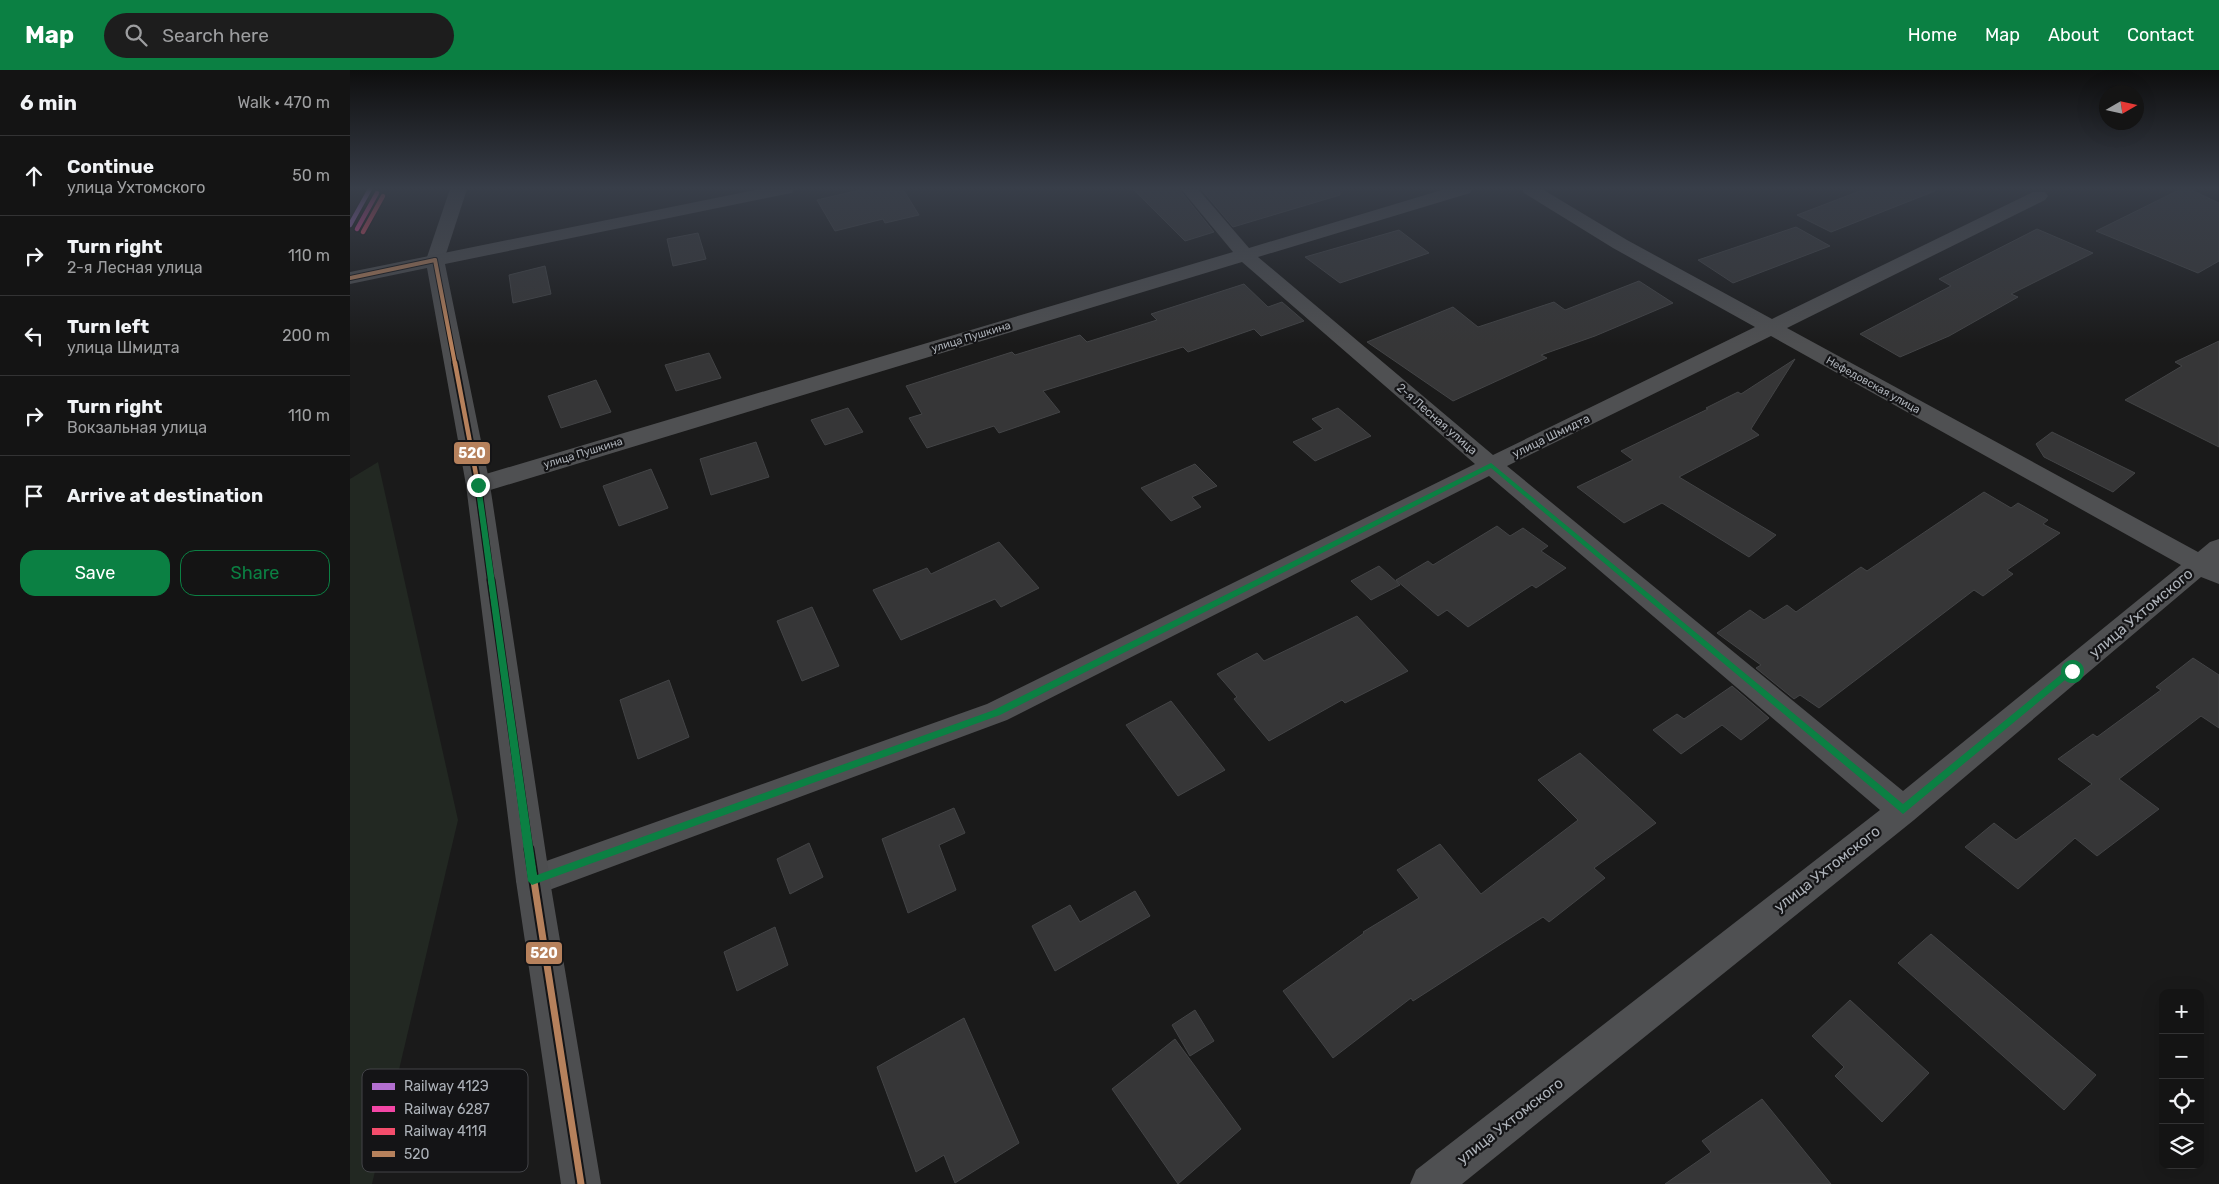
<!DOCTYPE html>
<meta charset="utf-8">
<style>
:root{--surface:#141414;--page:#1d1d1d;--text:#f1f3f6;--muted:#9d9ea0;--line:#333334;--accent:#0b8043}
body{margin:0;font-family:Rubik,sans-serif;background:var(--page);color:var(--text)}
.controls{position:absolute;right:15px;bottom:15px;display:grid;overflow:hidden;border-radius:10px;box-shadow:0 5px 20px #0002}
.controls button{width:45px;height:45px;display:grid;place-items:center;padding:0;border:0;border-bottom:1px solid var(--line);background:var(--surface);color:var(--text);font:25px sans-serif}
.compass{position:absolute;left:1749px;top:15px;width:45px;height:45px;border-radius:50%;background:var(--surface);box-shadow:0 5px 20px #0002;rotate:81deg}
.stop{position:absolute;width:15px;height:15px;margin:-11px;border:4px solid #0b8043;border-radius:50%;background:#fff}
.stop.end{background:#0b8043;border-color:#fff;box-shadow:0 1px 5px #0008}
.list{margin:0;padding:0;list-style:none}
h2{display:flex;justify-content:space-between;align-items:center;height:65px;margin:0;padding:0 20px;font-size:21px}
h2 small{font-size:16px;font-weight:400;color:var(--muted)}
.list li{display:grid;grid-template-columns:32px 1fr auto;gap:15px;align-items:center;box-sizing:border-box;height:80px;padding:0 20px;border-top:1px solid var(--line)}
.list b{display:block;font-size:19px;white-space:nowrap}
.list p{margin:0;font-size:16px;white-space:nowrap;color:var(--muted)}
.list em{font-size:16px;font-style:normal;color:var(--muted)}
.actions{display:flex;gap:10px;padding:15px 20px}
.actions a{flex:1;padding:11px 0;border:1px solid var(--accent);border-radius:15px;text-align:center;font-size:18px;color:var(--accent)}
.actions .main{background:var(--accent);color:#fff}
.icon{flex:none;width:28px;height:28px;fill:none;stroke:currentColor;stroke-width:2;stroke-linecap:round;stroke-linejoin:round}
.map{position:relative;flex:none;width:1869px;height:1114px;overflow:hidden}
header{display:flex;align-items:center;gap:30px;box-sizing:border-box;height:70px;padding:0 25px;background:var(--accent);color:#fff}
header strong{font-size:24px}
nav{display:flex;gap:28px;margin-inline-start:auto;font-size:18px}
.search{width:350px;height:45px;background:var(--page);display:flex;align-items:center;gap:12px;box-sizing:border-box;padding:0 18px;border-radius:28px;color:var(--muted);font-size:19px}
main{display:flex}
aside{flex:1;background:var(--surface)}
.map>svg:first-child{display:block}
.green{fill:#222822}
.building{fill:#363637;stroke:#434446}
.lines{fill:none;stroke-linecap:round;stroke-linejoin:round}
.street{fill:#4f5052;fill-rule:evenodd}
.secondary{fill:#4d4e50;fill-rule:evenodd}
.bus-1-far3-casing{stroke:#141416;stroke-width:6}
.bus-1-far2-casing{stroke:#141416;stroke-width:8}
.bus-1-far1-casing{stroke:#141416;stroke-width:9}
.bus-1-casing{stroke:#141416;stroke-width:11}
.bus-1-far3{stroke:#b6815c;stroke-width:4}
.bus-1-far2{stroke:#b6815c;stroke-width:4.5}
.bus-1-far1{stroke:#b6815c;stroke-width:5.5}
.bus-1{stroke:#b6815c;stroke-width:7}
.rail-1-casing{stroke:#141416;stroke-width:7}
.rail-2-casing{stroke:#141416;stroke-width:7}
.rail-3-casing{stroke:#141416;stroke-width:7}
.rail-1{stroke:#b36fd0;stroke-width:4.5}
.rail-2{stroke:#f346a5;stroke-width:4.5}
.rail-3{stroke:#f44d6c;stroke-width:4.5}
.route{fill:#0b8043}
.labels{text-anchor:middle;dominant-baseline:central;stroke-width:4.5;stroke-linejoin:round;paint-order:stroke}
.far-street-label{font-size:11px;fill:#adb2b9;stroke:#141416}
.street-label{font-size:12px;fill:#adb2b9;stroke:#141416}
.near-street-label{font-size:15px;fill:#adb2b9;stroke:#141416}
.key{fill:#141416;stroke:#424347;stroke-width:1}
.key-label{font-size:14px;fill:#adb2b9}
.line-badge{stroke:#141416;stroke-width:2}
.badge-label{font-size:14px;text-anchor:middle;font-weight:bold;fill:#fff}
</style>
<header>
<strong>Map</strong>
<div class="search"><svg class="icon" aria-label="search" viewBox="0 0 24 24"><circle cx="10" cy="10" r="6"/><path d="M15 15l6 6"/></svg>Search here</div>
<nav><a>Home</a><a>Map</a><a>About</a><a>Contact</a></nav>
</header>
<main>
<aside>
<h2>6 min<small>Walk · 470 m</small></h2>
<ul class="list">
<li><svg class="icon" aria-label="ahead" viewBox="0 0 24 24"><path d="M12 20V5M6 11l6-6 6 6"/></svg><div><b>Continue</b><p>улица Ухтомского</p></div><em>50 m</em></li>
<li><svg class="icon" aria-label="right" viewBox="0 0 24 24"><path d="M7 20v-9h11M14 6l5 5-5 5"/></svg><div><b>Turn right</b><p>2-я Лесная улица</p></div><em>110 m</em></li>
<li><svg class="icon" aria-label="left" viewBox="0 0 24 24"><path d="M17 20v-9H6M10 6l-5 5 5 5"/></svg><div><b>Turn left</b><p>улица Шмидта</p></div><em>200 m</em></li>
<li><svg class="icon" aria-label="right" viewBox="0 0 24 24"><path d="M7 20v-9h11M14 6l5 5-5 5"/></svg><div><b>Turn right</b><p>Вокзальная улица</p></div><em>110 m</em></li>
<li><svg class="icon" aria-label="arrive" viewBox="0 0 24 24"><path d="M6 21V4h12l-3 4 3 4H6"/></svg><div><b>Arrive at destination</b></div></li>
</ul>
<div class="actions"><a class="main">Save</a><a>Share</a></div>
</aside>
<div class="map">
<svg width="1869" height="1114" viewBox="0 0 1869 1114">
<rect width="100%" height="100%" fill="#1a1a1a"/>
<!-- green -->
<path class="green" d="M28 392 108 750 22 1114H0V409Z"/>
<!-- building -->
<g class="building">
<path d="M514 119H553L569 145 535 153 533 149 485 161 467 130Z"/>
<path d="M783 119H829L864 162 835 171Z"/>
<path d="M851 119H989L990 125 883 157Z"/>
<path d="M1515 119H1585V121L1481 162 1447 145Z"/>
<path d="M1831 119H1839L1869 133V191L1848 203 1746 161Z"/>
<path d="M1446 157 1480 176 1383 213 1348 190Z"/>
<path d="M1687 159 1743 183 1661 224 1668 227 1599 266 1550 287 1510 264 1601 216 1589 209Z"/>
<path d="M1049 160 1079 183 990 213 955 187Z"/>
<path d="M348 163 356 189 323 196 317 169Z"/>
<path d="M195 196 201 224 163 233 159 205Z"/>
<path d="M1289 211 1323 233 1245 266 1191 285 1197 288 1103 331 1017 272 1103 237 1128 257 1204 232 1215 240Z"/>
<path d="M894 214 918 237 932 232 954 251 911 266 904 259 838 282 833 277 693 321 710 342 649 363 644 356 577 378 559 348 572 344 556 316 662 282 665 285 730 265 737 272 807 250 801 244Z"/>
<path d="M1869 271V377L1775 330 1832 296 1825 292Z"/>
<path d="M359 283 371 308 326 321 315 295Z"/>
<path d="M1445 289 1401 359 1409 365 1329 407 1426 465 1399 487 1312 433 1274 453 1227 417 1283 390 1271 381 1358 339 1356 338 1388 322 1391 324Z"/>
<path d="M246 310 261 342 211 358 198 326Z"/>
<path d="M498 338 513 362 475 375 461 350Z"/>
<path d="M988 338 1021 366 965 391 943 372 973 359 962 349Z"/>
<path d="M1702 362 1785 403 1763 422 1694 387 1686 374Z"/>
<path d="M406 372 419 407 361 425 350 389Z"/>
<path d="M845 394 867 416 842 427 851 437 821 451 791 418Z"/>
<path d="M301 399 318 438 269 456 253 416Z"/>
<path d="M1634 422 1661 438 1668 433 1698 450 1693 454 1710 463 1657 500 1663 504 1633 526 1624 520 1469 638 1450 625 1444 629 1406 598 1411 595 1367 563 1400 540 1414 550 1437 535 1446 542 1511 497 1517 501Z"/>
<path d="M1147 456 1160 466 1173 458 1198 476 1191 481 1216 498 1186 518 1182 515 1118 557 1097 540 1088 546 1046 510 1078 491 1083 495Z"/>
<path d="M649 472 689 518 651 537 645 529 551 570 523 520 577 498 581 504Z"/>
<path d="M1029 496 1050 515 1021 530 1001 511Z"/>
<path d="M462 537 489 596 452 611 427 551Z"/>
<path d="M1007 546 1058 601 995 633 992 630 919 671 884 629 887 627 867 604 907 583 914 591Z"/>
<path d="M1843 588 1869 605V658L1851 646 1769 709 1809 739 1747 786 1725 768 1668 819 1615 777 1644 753 1666 770 1742 714 1708 689 1743 664 1747 667 1811 620 1806 617Z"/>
<path d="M319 610 339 667 288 689 270 630Z"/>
<path d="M1382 616 1419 648 1391 670 1372 655 1331 684 1303 660 1327 644 1334 649Z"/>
<path d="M821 631 875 700 828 726 776 655Z"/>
<path d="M1230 683 1306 753 1244 798 1255 808 1199 852 1193 847 1063 931 1061 928 983 988 933 921 1014 863 1013 862 1069 828 1047 800 1090 774 1131 824 1228 750 1188 710Z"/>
<path d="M604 738 615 763 589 775 606 820 558 843 532 769Z"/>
<path d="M459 773 473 807 440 824 427 789Z"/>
<path d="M785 821 800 846 705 901 682 856 720 835 730 852Z"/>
<path d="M425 857 438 895 387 921 374 882Z"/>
<path d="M1581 864 1746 1005 1714 1040 1548 893Z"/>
<path d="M1500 930 1579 1003 1532 1052 1485 1006 1494 997 1462 966Z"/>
<path d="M845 940 864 971 840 986 822 955Z"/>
<path d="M614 948 669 1073 605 1113 594 1085 566 1102 527 997Z"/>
<path d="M825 969 891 1059 828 1114 762 1019Z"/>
<path d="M1412 1029 1481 1114H1315L1361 1082 1352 1071Z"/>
</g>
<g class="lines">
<!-- street -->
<g class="street">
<path d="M100 119H117L94 190 92 194 85 196 78 194 76 190Z"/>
<path d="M831 119H848L899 178 1095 119H1122L1120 123 908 187 1143 385 1405 257 1263 178 1174 123 1172 119H1192L1277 170 1422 249 1683 122H1695L1698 126 1695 130 1437 258 1848 482 1860 472 1869 469V514L1851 507 1564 750 1112 1114H1060L1066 1100 1530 740 1139 406 657 650 183 826 171 822 166 811 171 800 637 634 1125 394 892 192 137 421 128 423 119 421 116 415 119 409 883 182ZM1421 266 1831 495 1553 721 1157 396Z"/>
</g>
<!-- secondary -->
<path class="secondary" d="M410 119H444L442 123 436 124 95 194 140 415 200 811 251 1114H211L166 811 116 415 77 198 0 214V202Z"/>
<defs>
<g id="bus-1-far3">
<path d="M85 190 105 294"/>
<path d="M0 208 85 190"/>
</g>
<path id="bus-1-far2" d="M105 293 128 415 141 511"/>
<path id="bus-1-far1" d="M141 510 179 780"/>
<path id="bus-1" d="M179 779 231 1114"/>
</defs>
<!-- bus-1-far3 casing -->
<use href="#bus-1-far3" class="bus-1-far3-casing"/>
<!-- bus-1-far2 casing -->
<use href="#bus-1-far2" class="bus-1-far2-casing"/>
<!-- bus-1-far1 casing -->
<use href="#bus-1-far1" class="bus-1-far1-casing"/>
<!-- bus-1 casing -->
<use href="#bus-1" class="bus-1-casing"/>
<!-- bus-1-far3 -->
<use href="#bus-1-far3" class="bus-1-far3"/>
<!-- bus-1-far2 -->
<use href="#bus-1-far2" class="bus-1-far2"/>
<!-- bus-1-far1 -->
<use href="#bus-1-far1" class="bus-1-far1"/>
<!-- bus-1 -->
<use href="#bus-1" class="bus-1"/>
<defs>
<path id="rail-1" d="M0 155 20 119"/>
<path id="rail-2" d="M7 159 27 123"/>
<path id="rail-3" d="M13 162 33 126"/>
</defs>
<!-- rail-1 casing -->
<use href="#rail-1" class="rail-1-casing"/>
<!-- rail-2 casing -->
<use href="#rail-2" class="rail-2-casing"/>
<!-- rail-3 casing -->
<use href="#rail-3" class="rail-3-casing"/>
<!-- rail-1 -->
<use href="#rail-1" class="rail-1"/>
<!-- rail-2 -->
<use href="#rail-2" class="rail-2"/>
<!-- rail-3 -->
<use href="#rail-3" class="rail-3"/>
</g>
<!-- sky -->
<linearGradient id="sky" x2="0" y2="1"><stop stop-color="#0e0e0e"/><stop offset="0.43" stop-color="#383e49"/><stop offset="1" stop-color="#383e49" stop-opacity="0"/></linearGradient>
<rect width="1869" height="275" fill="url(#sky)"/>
<!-- route -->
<path class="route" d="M1141 393 1553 734 1719 598H1725L1726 601 1553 744 1141 398 650 645 182 815 178 811 125 413 131 415 187 805 644 640Z"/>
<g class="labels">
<!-- far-street labels -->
<g class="far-street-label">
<text transform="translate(621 267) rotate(-17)">улица Пушкина</text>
<text transform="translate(1523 315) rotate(29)">Нефедовская улица</text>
<text transform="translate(233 383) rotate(-17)">улица Пушкина</text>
</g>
<!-- street labels -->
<g class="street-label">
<text transform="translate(1087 349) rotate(41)">2-я Лесная улица</text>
<text transform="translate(1201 366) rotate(-26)">улица Шмидта</text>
</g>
<!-- near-street labels -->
<g class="near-street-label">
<text transform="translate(1791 543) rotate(-40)">улица Ухтомского</text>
<text transform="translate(1477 799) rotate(-38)">улица Ухтомского</text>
<text transform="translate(1160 1051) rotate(-38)">улица Ухтомского</text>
</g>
</g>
<!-- legend -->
<rect x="12" y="999" width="166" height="103" rx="8" class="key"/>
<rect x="22" y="1013" width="23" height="7" fill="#b36fd0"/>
<rect x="22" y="1036" width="23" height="6" fill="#f346a5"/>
<rect x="22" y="1058" width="23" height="7" fill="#f44d6c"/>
<rect x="22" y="1081" width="23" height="6" fill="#b6815c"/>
<g class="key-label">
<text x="54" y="1021">Railway 412Э</text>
<text x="54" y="1044">Railway 6287</text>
<text x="54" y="1066">Railway 411Я</text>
<text x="54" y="1089">520</text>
</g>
<g class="line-badge">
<rect x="103" y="371" width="38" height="24" rx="5" fill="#b6815c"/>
<rect x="175" y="871" width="38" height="24" rx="5" fill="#b6815c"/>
</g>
<g class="badge-label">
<text x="122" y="388">520</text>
<text x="194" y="888">520</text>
</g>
</svg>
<div class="controls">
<button>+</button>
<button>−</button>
<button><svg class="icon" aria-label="locate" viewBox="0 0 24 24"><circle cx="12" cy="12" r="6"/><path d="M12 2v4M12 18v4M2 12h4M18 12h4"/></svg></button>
<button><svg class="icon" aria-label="layers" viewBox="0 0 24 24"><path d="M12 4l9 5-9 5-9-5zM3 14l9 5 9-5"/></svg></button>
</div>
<svg class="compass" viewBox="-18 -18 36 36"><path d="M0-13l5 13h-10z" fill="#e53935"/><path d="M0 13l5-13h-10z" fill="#9d9ea0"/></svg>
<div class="stop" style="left:1722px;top:601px"></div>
<div class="stop end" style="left:128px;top:415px"></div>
</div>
</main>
